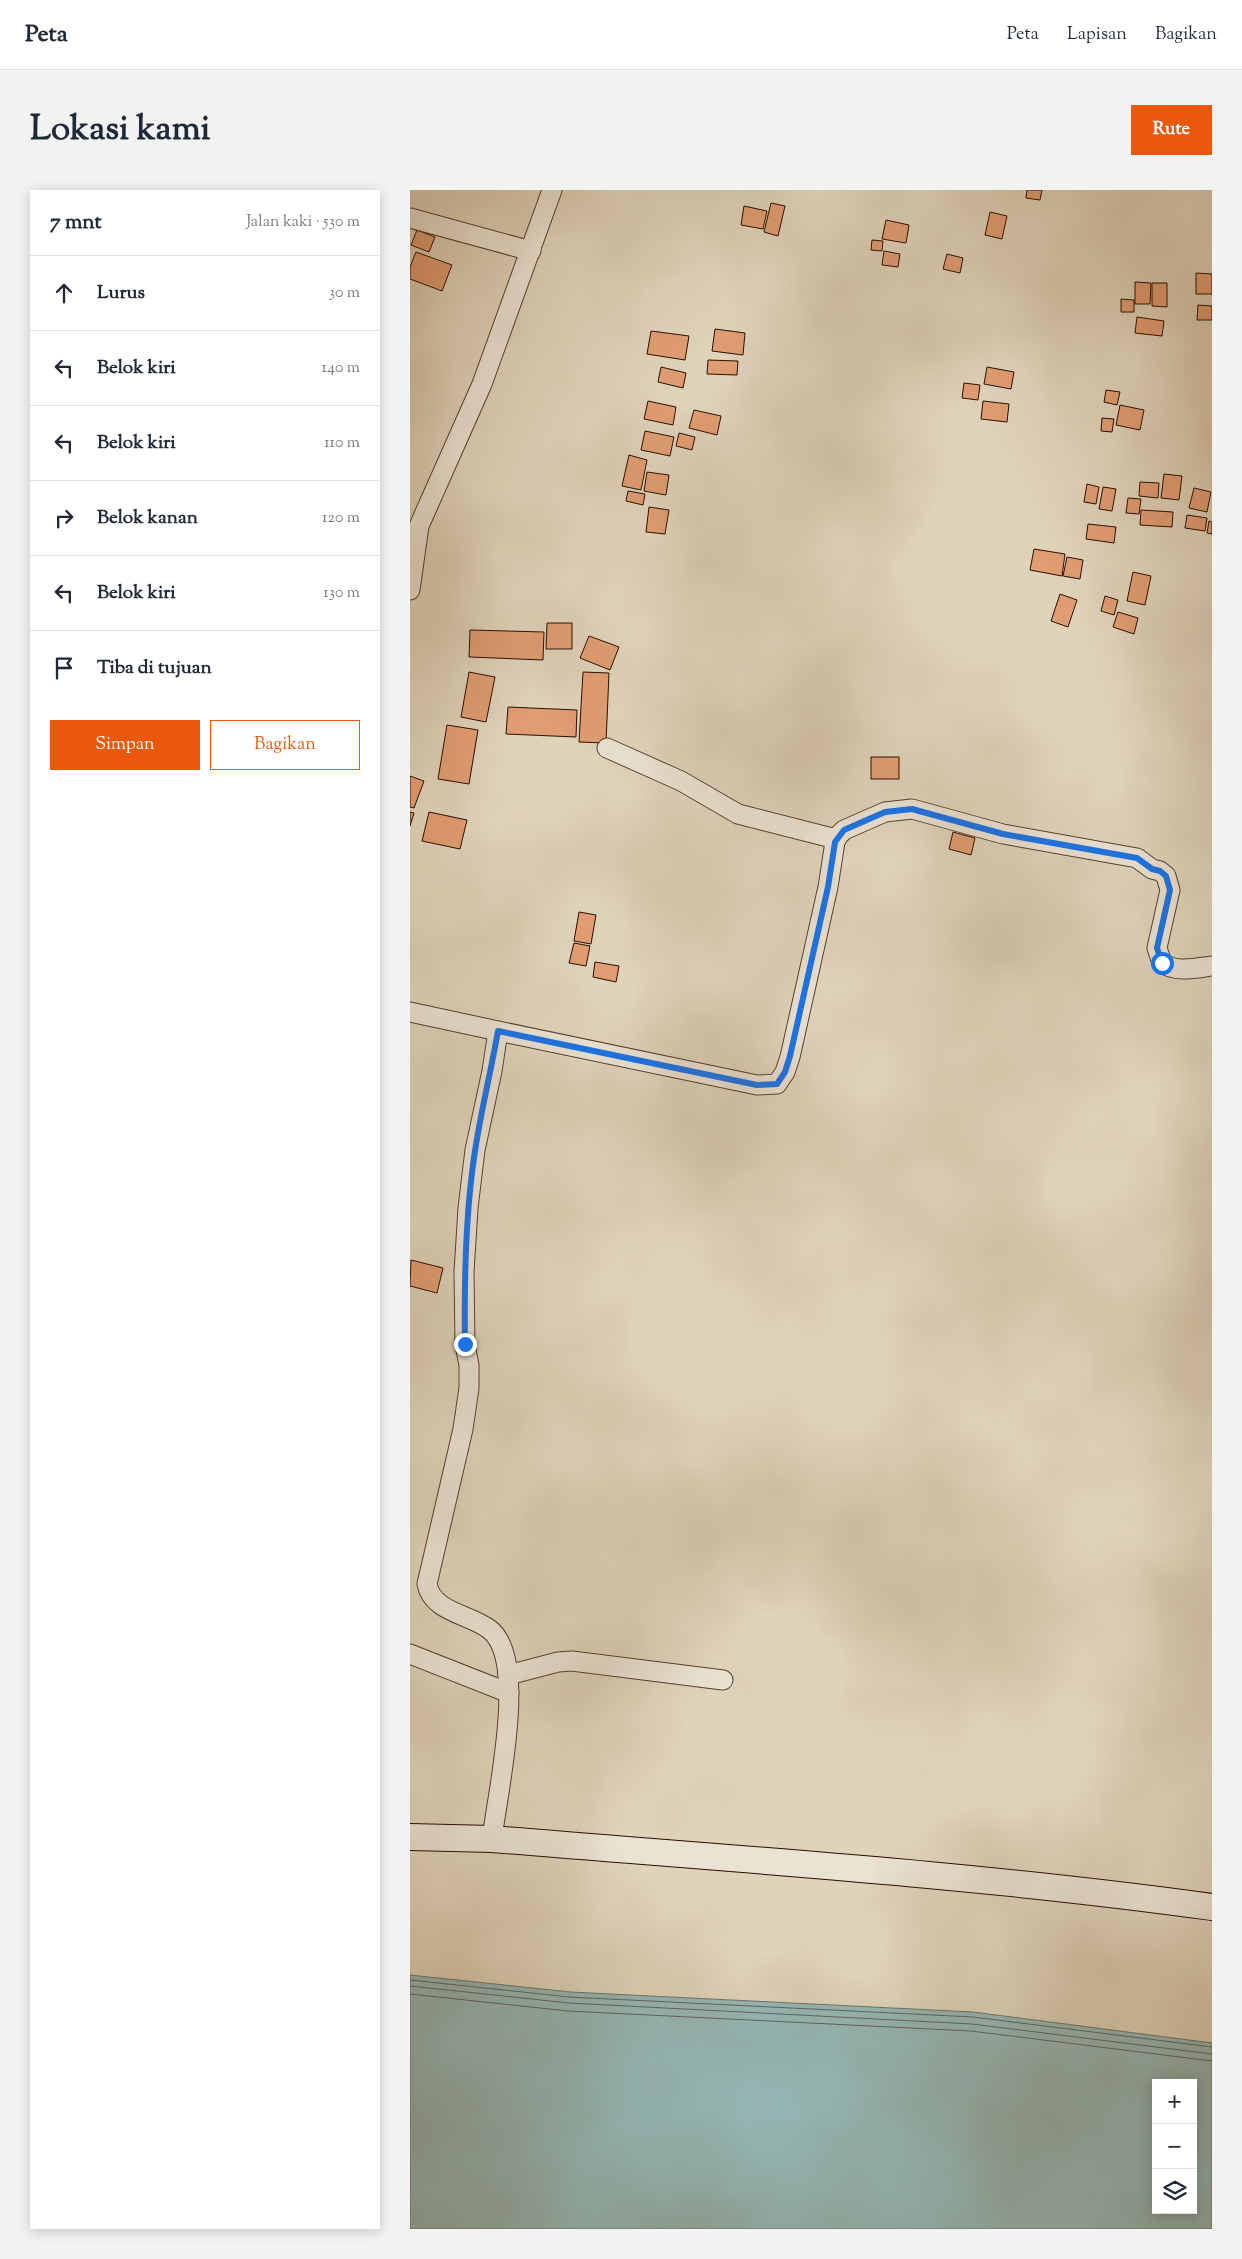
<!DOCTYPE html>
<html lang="id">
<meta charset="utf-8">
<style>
:root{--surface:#fff;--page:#f2f2f3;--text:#1f2937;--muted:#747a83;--line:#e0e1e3;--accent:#ea580c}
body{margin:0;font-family:"Sorts Mill Goudy",serif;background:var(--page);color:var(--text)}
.controls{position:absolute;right:15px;bottom:15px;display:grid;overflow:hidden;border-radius:0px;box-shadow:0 2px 12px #0003}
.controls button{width:45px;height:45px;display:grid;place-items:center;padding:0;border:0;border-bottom:1px solid var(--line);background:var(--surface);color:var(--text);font:25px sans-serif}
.stop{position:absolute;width:15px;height:15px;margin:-11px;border:4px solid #1a73e8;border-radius:50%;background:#fff}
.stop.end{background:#1a73e8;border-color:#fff;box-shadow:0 1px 5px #0008}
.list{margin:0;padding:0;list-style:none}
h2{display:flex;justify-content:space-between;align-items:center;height:65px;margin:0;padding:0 20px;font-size:21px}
h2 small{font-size:16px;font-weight:400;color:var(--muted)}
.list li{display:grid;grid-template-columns:32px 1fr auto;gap:15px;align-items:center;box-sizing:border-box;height:75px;padding:0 20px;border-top:1px solid var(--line)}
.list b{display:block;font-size:19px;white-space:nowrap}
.list em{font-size:16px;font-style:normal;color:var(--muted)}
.actions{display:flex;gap:10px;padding:15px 20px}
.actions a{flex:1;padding:11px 0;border:1px solid var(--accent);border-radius:0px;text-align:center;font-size:18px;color:var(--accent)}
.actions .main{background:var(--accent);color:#fff}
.icon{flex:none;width:28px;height:28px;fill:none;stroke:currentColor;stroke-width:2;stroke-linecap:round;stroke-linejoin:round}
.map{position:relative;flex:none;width:802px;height:2039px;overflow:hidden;border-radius:0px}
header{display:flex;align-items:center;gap:30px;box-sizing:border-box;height:70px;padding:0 25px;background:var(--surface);border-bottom:1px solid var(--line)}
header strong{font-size:24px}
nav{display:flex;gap:28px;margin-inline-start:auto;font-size:18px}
.intro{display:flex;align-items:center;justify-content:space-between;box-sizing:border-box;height:120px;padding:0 30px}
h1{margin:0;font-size:35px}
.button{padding:12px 22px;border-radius:0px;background:var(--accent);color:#fff;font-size:18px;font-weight:700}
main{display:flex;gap:30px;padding:0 30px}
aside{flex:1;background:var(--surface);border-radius:0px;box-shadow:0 2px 12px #0003}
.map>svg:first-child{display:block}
.water{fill:#94b7b5;stroke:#6a736d;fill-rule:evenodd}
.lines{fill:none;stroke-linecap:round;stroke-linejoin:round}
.shore{stroke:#5f625a;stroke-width:1}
.building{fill:#e19d72;stroke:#2a0e00}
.minor-casing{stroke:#573f2e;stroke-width:21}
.secondary-casing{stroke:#2a0e00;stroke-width:28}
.minor{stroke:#eae2d2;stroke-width:19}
.secondary{stroke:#eae2d2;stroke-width:26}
.route{stroke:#1a73e8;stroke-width:6}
</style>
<header>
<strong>Peta</strong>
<nav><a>Peta</a><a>Lapisan</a><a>Bagikan</a></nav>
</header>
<div class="intro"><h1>Lokasi kami</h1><a class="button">Rute</a></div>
<main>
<aside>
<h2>7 mnt<small>Jalan kaki · 530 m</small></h2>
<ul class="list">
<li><svg class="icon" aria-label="ahead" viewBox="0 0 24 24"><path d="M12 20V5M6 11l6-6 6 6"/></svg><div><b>Lurus</b></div><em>30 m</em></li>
<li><svg class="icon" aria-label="left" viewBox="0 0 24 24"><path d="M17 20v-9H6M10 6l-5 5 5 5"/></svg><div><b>Belok kiri</b></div><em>140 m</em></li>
<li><svg class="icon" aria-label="left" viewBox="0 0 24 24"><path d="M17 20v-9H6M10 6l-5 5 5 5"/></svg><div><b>Belok kiri</b></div><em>110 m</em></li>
<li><svg class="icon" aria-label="right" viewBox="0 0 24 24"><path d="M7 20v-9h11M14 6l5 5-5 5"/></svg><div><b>Belok kanan</b></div><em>120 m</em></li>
<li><svg class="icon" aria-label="left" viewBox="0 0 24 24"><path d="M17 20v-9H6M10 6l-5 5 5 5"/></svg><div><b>Belok kiri</b></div><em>130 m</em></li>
<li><svg class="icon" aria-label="arrive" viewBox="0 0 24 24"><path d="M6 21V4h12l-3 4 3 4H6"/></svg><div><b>Tiba di tujuan</b></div></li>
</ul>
<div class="actions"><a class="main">Simpan</a><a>Bagikan</a></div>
</aside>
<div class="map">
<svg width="802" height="2039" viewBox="0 0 802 2039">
<rect width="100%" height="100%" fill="#dfd3ba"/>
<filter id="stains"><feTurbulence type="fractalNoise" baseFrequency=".004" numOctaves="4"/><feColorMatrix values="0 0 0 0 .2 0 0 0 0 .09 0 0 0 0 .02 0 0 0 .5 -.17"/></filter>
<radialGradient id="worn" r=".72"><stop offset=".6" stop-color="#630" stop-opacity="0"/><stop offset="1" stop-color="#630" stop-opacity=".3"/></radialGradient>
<!-- water -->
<path class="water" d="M0 1785 160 1802 563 1822 802 1853V2039H0ZM746 1893H783V2020H746Z"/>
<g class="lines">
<!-- shore -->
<g class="shore">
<path d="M0 1790 159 1807 563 1827 802 1857"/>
<path d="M0 1796 159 1813 562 1834 802 1864"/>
<path d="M0 1804 158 1821 561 1841 802 1871"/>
</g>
</g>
<!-- building -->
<g class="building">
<path d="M617 0H632L630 10 616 8Z"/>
<path d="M361 13 375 16 368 46 354 42Z"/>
<path d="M334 16 357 21 353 39 331 35Z"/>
<path d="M580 22 597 26 592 49 575 45Z"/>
<path d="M476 30 499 35 496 53 472 49Z"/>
<path d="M7 40 25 47 19 62 1 55Z"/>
<path d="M462 50 473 51 472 61 461 60Z"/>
<path d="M474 61 490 64 488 77 472 75Z"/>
<path d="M6 62 42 75 32 101 0 89V77Z"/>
<path d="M537 64 553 68 550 83 533 79Z"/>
<path d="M786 83 802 84V104H786Z"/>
<path d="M725 92 741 93 740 114H725Z"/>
<path d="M742 93H757V117L742 116Z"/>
<path d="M711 109 724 110V122H711Z"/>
<path d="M788 115 802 116V130H787Z"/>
<path d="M727 127 754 131 752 146 725 143Z"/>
<path d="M305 139 335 143 333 165 302 161Z"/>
<path d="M241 141 279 146 275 170 237 164Z"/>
<path d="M298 170 328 171 327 185 297 184Z"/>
<path d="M251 177 276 183 273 198 248 192Z"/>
<path d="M577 177 604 182 601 199 574 194Z"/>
<path d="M554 193 570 195 568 210 552 208Z"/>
<path d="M696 200 710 202 707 215 694 212Z"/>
<path d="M238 211 266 217 263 235 234 229Z"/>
<path d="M573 211 599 214 597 232 571 229Z"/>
<path d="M710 215 734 220 730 240 706 235Z"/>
<path d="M284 220 311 226 307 245 279 238Z"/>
<path d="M692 228 704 229 702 242 691 241Z"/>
<path d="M235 241 264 247 260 266 231 260Z"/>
<path d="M269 243 285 247 282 260 266 256Z"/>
<path d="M219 265 237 270 231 300 212 296Z"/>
<path d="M237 282 259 285 256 305 234 301Z"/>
<path d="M754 284 772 286 769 310 751 308Z"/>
<path d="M730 292 749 293 748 308 729 306Z"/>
<path d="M677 294 689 297 686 314 674 312Z"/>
<path d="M693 297 706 299 702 321 689 319Z"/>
<path d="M784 298 801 302 797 322 779 318Z"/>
<path d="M218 301 235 304 233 315 216 311Z"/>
<path d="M718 308 731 309 729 324 716 323Z"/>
<path d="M239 317 259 320 255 344 236 342Z"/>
<path d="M731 320 763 322 762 337 730 335Z"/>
<path d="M777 325 797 328 795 341 775 338Z"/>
<path d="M799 331 802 332V344L797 343Z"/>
<path d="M678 334 706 337 704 353 676 349Z"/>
<path d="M624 359 655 364 652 386 620 380Z"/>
<path d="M657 367 673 370 670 389 653 386Z"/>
<path d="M723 382 741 386 735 415 717 411Z"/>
<path d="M650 404 667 410 658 437 641 431Z"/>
<path d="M695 406 708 410 704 425 691 421Z"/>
<path d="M708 422 728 428 724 444 703 437Z"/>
<path d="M137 433H162V459H136Z"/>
<path d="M60 440 134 442 133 470 59 467Z"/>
<path d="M179 446 209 457 200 480 170 468Z"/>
<path d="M59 482 85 487 76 532 51 527Z"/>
<path d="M173 482 199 483 196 553 169 552Z"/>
<path d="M98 517 167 520 166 547 96 544Z"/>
<path d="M37 535 68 540 59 594 28 589Z"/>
<rect x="461" y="567" width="28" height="22"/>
<path d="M0 586 14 591 4 618 0 617Z"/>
<path d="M0 622 4 623 0 636Z"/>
<path d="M19 622 57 630 50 659 12 651Z"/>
<path d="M543 642 565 648 561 665 539 659Z"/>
<path d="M169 722 186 725 181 754 164 751Z"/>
<path d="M164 753 180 756 176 776 159 773Z"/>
<path d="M185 772 209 776 206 792 183 787Z"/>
<path d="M1 1070 33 1078 27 1103 0 1096Z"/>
</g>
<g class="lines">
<defs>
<g id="minor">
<path d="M0 28 121 61"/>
<path d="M0 400 9 336 72 194 142 0"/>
<path d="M197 558 271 591 328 624 426 649"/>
<path d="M0 822 88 841 82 881 65 960 58 1018 54 1082 55 1155 59 1175V1198L53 1239 17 1394C22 1422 59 1424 79 1439 119 1468 87 1604 82 1649"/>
<path d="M88 841 347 895 367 894 375 882 380 867 418 697 425 652 428 646 434 640 475 622 502 619 593 644 727 668 742 679 750 681 756 686 760 700 747 758 752 773C766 783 786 778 802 776"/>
<path d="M0 1464 99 1503"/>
<path d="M98 1485 148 1472 162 1471 313 1490"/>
</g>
<path id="secondary" d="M0 1647 82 1649C322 1669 563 1684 802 1717"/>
</defs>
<!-- minor casing -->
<use href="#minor" class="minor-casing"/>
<!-- secondary casing -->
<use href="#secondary" class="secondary-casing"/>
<!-- minor -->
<use href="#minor" class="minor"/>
<!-- secondary -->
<use href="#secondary" class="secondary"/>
</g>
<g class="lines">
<!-- route -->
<path class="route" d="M55 1154C54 1090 55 1025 65 961 71 921 81 881 88 841L347 895 367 894 375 882 380 866 418 697 425 652 434 640 475 622 502 619 593 644 727 668 742 679 750 681 756 686 760 700 747 758 752 773"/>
</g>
<rect width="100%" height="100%" filter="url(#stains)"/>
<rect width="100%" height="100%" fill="url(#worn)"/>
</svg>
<div class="controls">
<button>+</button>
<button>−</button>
<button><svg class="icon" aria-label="layers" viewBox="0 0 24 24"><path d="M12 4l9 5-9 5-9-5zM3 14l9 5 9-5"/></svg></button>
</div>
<div class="stop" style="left:752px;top:773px"></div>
<div class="stop end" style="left:55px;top:1154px"></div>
</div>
</main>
